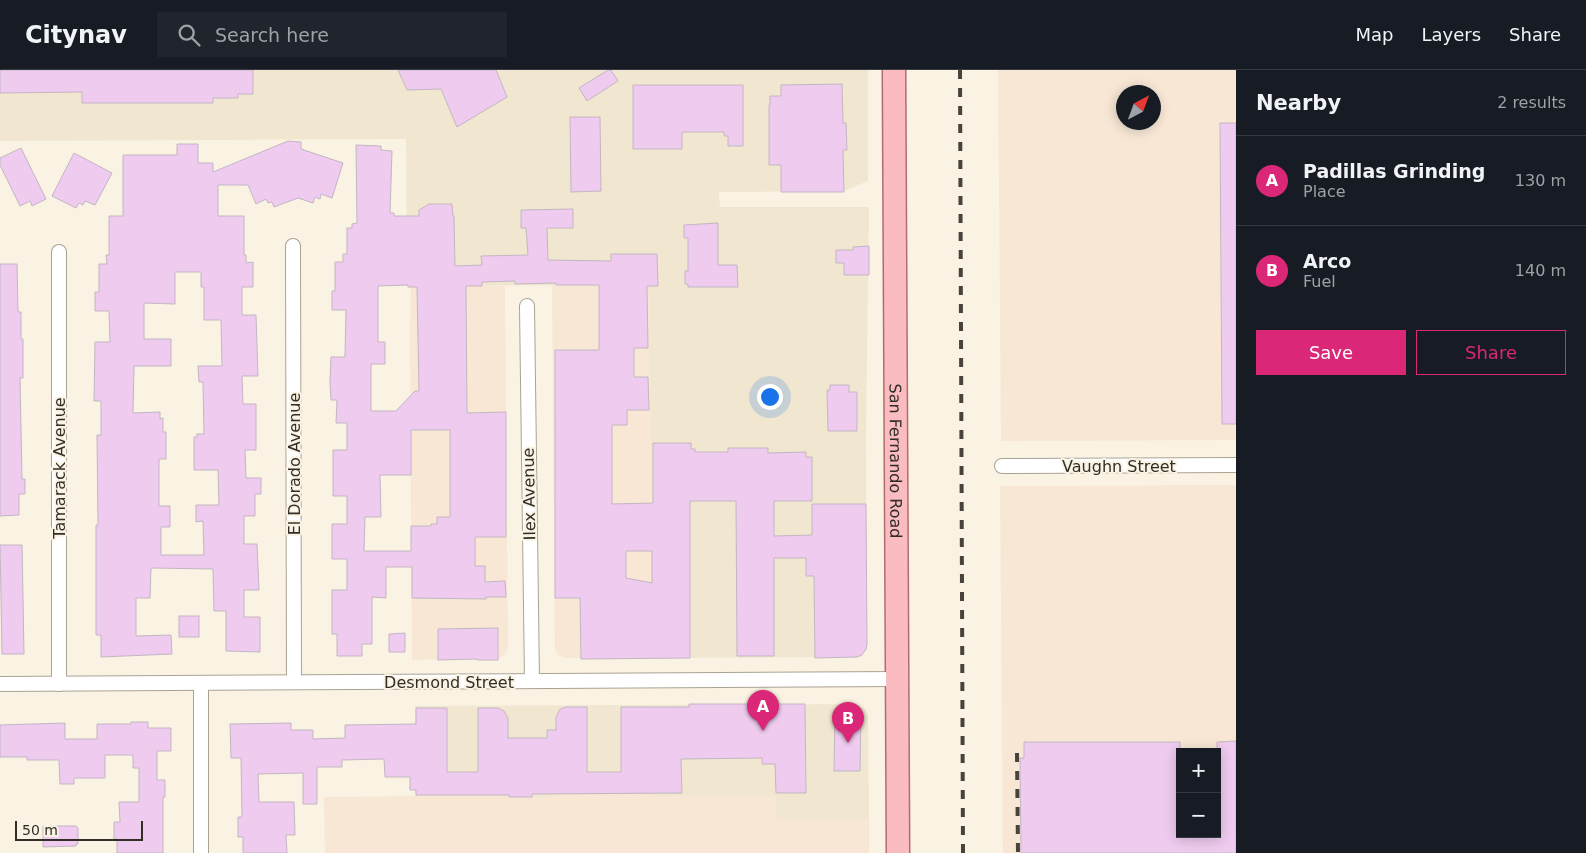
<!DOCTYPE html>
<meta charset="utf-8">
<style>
:root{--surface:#171b24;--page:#20242c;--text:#f1f3f6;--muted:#9ea1a6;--line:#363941;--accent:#db2777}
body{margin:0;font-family:"DejaVu Sans",sans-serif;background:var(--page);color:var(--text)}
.controls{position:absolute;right:15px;bottom:15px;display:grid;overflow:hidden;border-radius:0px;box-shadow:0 2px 12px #0003}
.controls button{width:45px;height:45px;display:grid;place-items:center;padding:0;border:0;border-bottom:1px solid var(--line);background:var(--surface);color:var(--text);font:25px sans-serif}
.compass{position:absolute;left:1116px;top:15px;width:45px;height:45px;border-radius:50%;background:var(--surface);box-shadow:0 2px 12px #0003;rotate:41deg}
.scale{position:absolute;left:15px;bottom:12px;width:128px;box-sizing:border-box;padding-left:5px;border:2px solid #312e28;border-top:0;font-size:14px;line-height:18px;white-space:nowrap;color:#312e28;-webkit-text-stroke:4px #faf3e3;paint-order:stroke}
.you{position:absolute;left:769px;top:326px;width:18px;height:18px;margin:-12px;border:4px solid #fff;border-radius:50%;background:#1a73e8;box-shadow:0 0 0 8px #1a73e833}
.badge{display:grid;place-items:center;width:32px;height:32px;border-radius:50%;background:var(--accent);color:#fff;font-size:16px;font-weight:700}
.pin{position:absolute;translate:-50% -41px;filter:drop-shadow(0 1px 2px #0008)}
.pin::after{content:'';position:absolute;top:26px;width:18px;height:15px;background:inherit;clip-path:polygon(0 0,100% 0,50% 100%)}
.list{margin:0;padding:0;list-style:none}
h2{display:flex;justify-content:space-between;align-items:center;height:65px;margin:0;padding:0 20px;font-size:21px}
h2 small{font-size:16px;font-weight:400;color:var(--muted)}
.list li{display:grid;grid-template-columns:32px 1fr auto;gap:15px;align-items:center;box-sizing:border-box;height:90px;padding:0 20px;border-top:1px solid var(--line)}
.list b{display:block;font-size:19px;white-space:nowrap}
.list p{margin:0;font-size:16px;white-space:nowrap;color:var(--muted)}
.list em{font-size:16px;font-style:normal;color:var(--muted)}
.actions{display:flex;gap:10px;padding:15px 20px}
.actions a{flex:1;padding:11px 0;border:1px solid var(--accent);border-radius:0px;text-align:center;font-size:18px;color:var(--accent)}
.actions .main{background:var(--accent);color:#fff}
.icon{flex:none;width:28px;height:28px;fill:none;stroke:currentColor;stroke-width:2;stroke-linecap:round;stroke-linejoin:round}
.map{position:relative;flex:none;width:1236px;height:783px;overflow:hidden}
header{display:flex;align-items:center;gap:30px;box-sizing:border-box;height:70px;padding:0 25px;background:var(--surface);border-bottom:1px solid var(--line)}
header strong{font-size:24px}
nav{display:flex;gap:28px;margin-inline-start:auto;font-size:18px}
.search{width:350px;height:45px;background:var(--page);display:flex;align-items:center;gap:12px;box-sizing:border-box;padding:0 18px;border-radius:0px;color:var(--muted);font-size:19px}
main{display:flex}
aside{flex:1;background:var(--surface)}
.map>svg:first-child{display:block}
.built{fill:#f1e7d0}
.industrial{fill:#f8e7d5;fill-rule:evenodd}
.building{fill:#eecbef;stroke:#c2b6c3;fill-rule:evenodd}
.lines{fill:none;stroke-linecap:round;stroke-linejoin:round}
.street-casing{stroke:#aaa394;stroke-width:16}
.primary-casing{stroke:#b26c71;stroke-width:25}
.street{stroke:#fff;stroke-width:14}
.primary{stroke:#fabbc1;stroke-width:22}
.rail{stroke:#47433c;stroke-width:4;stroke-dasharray:9 9;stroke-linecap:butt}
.labels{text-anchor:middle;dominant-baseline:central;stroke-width:4;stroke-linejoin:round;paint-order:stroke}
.street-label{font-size:16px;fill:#312e28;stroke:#faf3e3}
</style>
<header>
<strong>Citynav</strong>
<div class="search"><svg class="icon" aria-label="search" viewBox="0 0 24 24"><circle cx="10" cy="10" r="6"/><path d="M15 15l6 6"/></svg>Search here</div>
<nav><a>Map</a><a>Layers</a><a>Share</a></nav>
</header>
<main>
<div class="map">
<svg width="1236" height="783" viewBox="0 0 1236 783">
<rect width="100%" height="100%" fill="#faf3e3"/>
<!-- built -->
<g class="built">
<path d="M0 0H868V111L844 121 719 122 720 137H869L866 369 867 574 857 587 650 588 651 433 648 215 407 216 406 69 0 71Z"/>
<path d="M857 634 866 640 868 645 869 749H776L775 726H651V723H554V727H508L507 723H415V636Z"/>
</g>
<!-- industrial -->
<g class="industrial">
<path d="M998 0H1236V370L1001 371ZM1124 22H1154V52H1124Z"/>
<path d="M552 215H648L652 435 650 588H565L558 585 555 580Z"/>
<path d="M411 216H505L508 576 506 583 500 588 412 590 410 263Z"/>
<path d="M1236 415V783H1003L1000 416ZM1180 682H1217V764H1180Z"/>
<path d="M651 722V726H776V749H869V783H325L324 727 415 726V723H507L508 727H554V723Z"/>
</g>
<!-- building -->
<g class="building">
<path d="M0 0H253V24H238V28H213V33H82V22L0 23Z"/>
<path d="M398 0H496L507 27 457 57 441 19 407 20Z"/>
<path d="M608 0H611L618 11 587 31 579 18Z"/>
<path d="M842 14 843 53H846L847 80H843L844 122H781V95H769V35H770V26H781V15Z"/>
<path d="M633 15H743V76H728V66H724V62H682V79H633Z"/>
<path d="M570 47H600L601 121 571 122Z"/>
<path d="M1220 53H1236V354H1222Z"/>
<path d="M288 71 301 72V79L343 93 332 128 321 124 320 129 315 127 313 133 298 128 274 137 272 132 268 133 266 129 256 134 248 115H218V146H244V185H246V193L253 192V217H242V245H256L258 306H242L243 334H256V380H245L246 408H261V424H255V446H244V474H257L259 520H244V547H260V582L226 581V541H214L213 499 151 498 150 528H136V566L171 565 172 584 101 587V565H96V455H98L97 365H101V331H94L95 272H110L109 241H95V222H99V194H107L106 185H109V146H123V85H177V74H198V93H213V102ZM175 202H201V217H204V250H221L222 296H198L199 312H203L204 364H197V367H194V400H218L219 435H196V452L203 451 204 485H161V457H170V436H159V389H166V362H163V348L160 349V342L133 343 134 296H171V269H144V233L175 234Z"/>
<path d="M356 75 381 76V80L392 81 390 143H394V146H419V140L429 134H452L453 146H454L455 196 482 195 481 186 528 185 526 158H521V140L573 139V158H547L548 190 611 191V184H657L658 216H647L648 278H634V307H648L649 340H627V355H612V434L653 433V373H691V379H695V382H728V378H768V383L806 382V387H812V431H774V466L812 465V434H866L867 574 866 579 862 585 857 587 815 588 814 506H806V488H774V586H737L736 431H690V588L581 589 580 528H555V280H599V215H556V213L515 214V211L482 212V216H466L467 343 506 342V467H475V496H485V512L505 511 506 527H486V529L412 528V497H386V528L372 527V574H362V586H337V564H332V520H347V489H332V454H347V426H333V380H347V353H336L337 330H331L330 313 331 287H345L346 240H332V221H335V192H343V184H347V158H352V154L357 153ZM408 215V217H417L419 321H415L396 341H371V294H385V272H378V216ZM411 360H450V447H437V454H431V456H411V481H364L365 447H381L380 405H411ZM626 481H652V513L626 508Z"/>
<path d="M21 78 46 129 32 136 30 131 20 136 0 95V88Z"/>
<path d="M74 83 112 103 95 135 85 131 83 135 79 133 76 138 52 126Z"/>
<path d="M718 153V195H737L738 217H688V214H685V201H688V168H684V155Z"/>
<path d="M869 176V205H844V193H836V180H853V177Z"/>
<path d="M0 194H17L18 242H21V269H23V308H20L22 409H25V424H19V445L0 446Z"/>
<path d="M830 315H849V322H857V361H828L827 320H830Z"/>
<path d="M0 475H22L24 584H2Z"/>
<rect x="179" y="546" width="20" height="21"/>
<path d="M498 558V590H477V589L438 590V559Z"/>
<path d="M405 563V582H389V564Z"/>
<path d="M689 634H805L806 723H776L775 694H762V688L681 689 682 723 532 724V727H509V725H416V720H410V707H385L384 689 342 690V697H317V734H303V703L258 704 259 732H294L295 765H286L287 783H243V767H238V747H242L241 688H231L230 654 291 653V660H313V669L345 668V655L416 654V638H447V702H478V638H498L504 641 508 648V668H547V660H556V647L560 639 566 637H587V702H621V637H689Z"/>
<path d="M835 642 861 643 860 701H834Z"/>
<path d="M131 652H148V658H171V681H157V710H165V727H163V783H117V769H114V752H120L119 732H139V698H133V685H105V708H74V714H60L59 690H27V687H0V655L65 653V669H97V654H131Z"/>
<path d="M1236 671V783H1021L1020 688H1024V672H1180V764H1217V672Z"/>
<path d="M43 756H76L78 758V774H76V776L43 777Z"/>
</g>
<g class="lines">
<defs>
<g id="street">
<path d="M293 176 294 612"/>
<path d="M59 182V614"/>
<path d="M527 236 532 611"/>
<path d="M1002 396 1236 395"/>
<path d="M201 613V783"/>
<path d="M0 614 898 609"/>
</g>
<g id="primary">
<path id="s1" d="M894 0 898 783"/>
</g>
</defs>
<!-- street casing -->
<use href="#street" class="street-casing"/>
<!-- primary casing -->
<use href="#primary" class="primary-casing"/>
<!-- street -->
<use href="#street" class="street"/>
<!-- primary -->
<use href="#primary" class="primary"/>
<!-- rail -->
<g class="rail">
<path d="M960 0 963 783"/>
<path d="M1017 683 1018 783"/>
</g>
</g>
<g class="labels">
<!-- street labels -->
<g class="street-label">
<text stroke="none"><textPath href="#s1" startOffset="391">San Fernando Road</textPath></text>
<text transform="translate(294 394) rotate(-90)">El Dorado Avenue</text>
<text x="1119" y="396">Vaughn Street</text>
<text transform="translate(59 398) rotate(-90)">Tamarack Avenue</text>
<text transform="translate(529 424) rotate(-91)">Ilex Avenue</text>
<text x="449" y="612">Desmond Street</text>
</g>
</g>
</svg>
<div class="controls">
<button>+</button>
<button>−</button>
</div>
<svg class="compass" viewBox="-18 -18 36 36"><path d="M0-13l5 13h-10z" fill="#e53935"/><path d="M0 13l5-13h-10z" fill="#9ea1a6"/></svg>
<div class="scale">50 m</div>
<div class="you"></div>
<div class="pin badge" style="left:763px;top:661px">A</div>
<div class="pin badge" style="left:848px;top:673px">B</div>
</div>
<aside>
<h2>Nearby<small>2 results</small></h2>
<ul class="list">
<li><span class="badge">A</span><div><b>Padillas Grinding</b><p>Place</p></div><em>130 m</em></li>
<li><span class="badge">B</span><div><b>Arco</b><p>Fuel</p></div><em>140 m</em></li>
</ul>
<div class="actions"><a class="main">Save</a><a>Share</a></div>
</aside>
</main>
